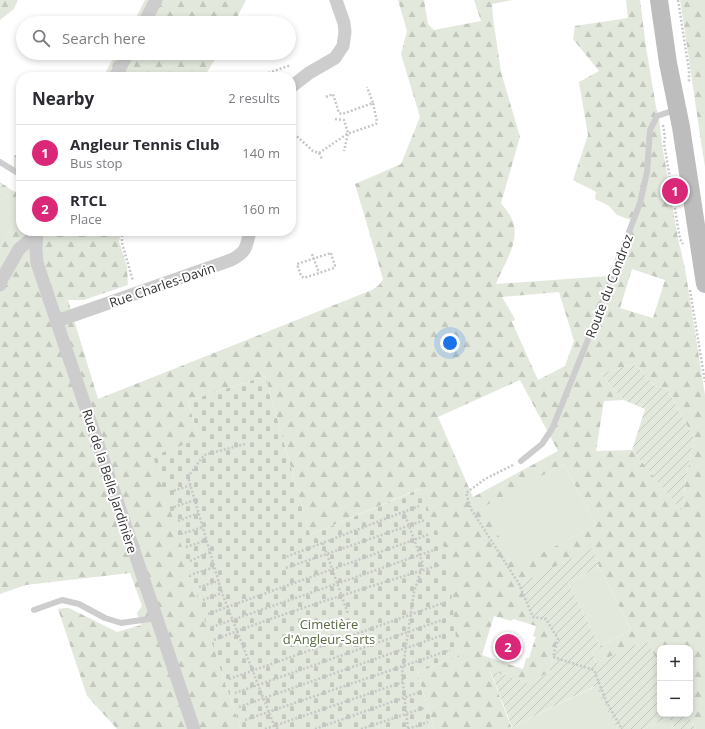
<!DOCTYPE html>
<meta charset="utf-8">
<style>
:root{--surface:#fff;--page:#f2f2f3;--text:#2b2b33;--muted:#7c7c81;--line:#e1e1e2;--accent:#db2777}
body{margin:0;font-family:"Open Sans",sans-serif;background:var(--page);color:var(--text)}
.controls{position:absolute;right:12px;bottom:12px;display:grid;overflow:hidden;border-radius:8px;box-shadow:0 2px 6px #0003}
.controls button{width:36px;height:36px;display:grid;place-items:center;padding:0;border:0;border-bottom:1px solid var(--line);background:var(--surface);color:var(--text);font:20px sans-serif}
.you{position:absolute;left:450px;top:343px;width:14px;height:14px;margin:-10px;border:3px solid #fff;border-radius:50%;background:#1a73e8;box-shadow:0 0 0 6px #1a73e833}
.badge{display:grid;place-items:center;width:26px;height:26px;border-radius:50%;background:var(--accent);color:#fff;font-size:13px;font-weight:700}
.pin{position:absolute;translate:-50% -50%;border:2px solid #fff;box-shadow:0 1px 4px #0006}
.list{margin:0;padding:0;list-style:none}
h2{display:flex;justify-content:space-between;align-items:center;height:52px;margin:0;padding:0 16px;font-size:17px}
h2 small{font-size:13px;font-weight:400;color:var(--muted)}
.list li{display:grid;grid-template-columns:26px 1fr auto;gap:12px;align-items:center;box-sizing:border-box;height:56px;padding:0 16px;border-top:1px solid var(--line)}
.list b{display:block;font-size:15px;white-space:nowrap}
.list p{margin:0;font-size:13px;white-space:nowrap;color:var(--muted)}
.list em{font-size:13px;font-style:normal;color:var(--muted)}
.icon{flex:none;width:22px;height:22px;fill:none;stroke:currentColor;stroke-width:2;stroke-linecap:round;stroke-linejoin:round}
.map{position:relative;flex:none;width:705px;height:729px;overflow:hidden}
.search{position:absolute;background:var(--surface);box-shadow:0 2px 6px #0003;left:16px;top:16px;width:280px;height:44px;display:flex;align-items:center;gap:10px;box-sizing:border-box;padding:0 14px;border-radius:22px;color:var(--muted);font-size:15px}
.panel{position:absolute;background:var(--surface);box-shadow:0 2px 6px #0003;left:16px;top:72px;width:280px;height:164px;border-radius:16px}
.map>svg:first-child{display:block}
.green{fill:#e3e8dd}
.forest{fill:url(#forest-firs);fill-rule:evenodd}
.cemetery{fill:url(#cemetery-stones)}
.garden{fill:url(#garden-furrows)}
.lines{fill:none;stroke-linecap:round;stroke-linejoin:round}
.path{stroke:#c7c7c7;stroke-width:2.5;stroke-dasharray:2 2;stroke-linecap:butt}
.lane{stroke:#cdcdcd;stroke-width:6}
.street{stroke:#cdcdcd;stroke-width:13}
.secondary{stroke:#bdbdbd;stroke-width:18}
.labels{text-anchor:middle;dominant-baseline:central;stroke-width:4;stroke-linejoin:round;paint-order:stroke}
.street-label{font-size:13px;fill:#333;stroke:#fff}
.park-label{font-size:13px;fill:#596b44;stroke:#fff}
</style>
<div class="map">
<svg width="705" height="729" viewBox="0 0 705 729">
<defs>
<pattern id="forest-firs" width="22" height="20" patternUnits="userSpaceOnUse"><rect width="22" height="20" fill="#e3e8dd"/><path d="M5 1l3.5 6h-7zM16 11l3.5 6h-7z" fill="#c3c7be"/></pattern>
<pattern id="cemetery-stones" width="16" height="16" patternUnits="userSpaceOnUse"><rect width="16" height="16" fill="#e3e8dd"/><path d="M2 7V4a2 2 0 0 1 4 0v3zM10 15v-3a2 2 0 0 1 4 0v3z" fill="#c3c7be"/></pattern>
<pattern id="garden-furrows" width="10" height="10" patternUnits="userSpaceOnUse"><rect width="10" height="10" fill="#e3e8dd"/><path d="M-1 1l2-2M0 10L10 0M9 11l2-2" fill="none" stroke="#c3c7be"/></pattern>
</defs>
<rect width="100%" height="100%" fill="#fff"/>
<!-- green -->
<g class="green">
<path d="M0 193 21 204V208L0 249Z"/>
<path d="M564 464 596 525 514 568 482 507Z"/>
<path d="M599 567 631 630 600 646 568 582Z"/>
<path d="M596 686 617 729H512V727Z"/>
<path d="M669 718 674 729H643Z"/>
</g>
<!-- forest -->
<g class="forest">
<path d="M0 0H18L14 9 0 20Z"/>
<path d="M145 0H246L234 23H133Z"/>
<path d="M398 0H424L428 24 434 30 481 21 474 0H512L492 4 493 18 501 72 520 137 501 203C505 209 511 215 513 222 520 243 503 265 496 284L608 276 631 220 617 215 609 206 595 199 596 192 573 180 588 135 579 82 599 71 573 39 575 26 628 18 626 0H640L646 47 656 107 659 118 662 144 678 239 685 268 705 395V729H696L687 714H690V648H660V665L646 641 596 663 592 652 600 646 631 630 599 567 593 549 519 584 546 619 558 639 549 672 529 683 490 671 512 729H435L417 673 458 656 419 489 310 535 265 376 188 401 199 439 220 668 241 729H117L87 696 58 609 64 608H69L117 632 141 625 137 613 142 606 130 573 26 585 0 594V249L21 208V231H122L119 241 127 267 128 285 84 300H68L98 399 372 290 379 285 383 279 355 184 401 164 420 117 401 54 407 31ZM632 269 665 280 653 318 620 308ZM559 292 574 341 565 366 538 380 512 322 515 319 502 297ZM634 364 655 386 667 389 694 438 686 478 682 510 632 450 596 451 604 401 624 400 600 374ZM520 380 558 451 473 497 438 417ZM564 464 596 525 515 567 483 507ZM494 616 511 621 513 619 536 626 533 636 536 637 535 639 529 658H526L523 669 482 655Z"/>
<path d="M680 0H705V167C696 112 689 56 680 0Z"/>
<path d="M116 53H219L204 77H103Z"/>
<path d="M21 152V184L14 168V156Z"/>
<path d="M0 182 13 191 21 193V204L0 193Z"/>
</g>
<!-- cemetery -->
<path class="cemetery" d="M265 376 310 535 420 489 447 555 458 656 417 673 435 729H241L220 668 153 456 199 439 188 401Z"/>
<!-- garden -->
<g class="garden">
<path d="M634 364 655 386 667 389 694 438 686 478 682 511 632 450 645 409 624 400 600 374Z"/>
<path d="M593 548 599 567 568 582 600 646 592 652 596 663 646 640 660 665V714H687L696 729H674L669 718 643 729H617L595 686 512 727 490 670 529 683 549 672 558 639 546 620 533 617 519 584Z"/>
</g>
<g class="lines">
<!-- path -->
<g class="path">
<path d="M678 0 689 70V82"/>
<path d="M257 77 291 65"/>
<path d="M326 97 333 94 339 113 342 114 373 103 367 87"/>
<path d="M335 119 344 120 348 133 344 151"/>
<path d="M663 125 665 138 664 143 680 239 683 244"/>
<path d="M291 131 313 151 319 153 347 134 376 124 377 122 373 103"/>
<path d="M319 153 322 159"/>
<path d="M122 231V243L133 281"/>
<path d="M331 253 335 266 334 268 304 278 301 276 297 264Z"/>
<path d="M312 254 319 273"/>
<path d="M690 290 705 382"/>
<path d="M245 444 204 455 188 477 222 593 274 725 278 729"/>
<path d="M513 465 485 479 466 493 471 509 519 584 533 617 546 619 558 639 553 657 594 670 606 701 622 729"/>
<path d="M170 492 191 485"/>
<path d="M174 507 195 500"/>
<path d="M404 512 423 564 414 592 402 674 408 729"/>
<path d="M178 521 199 513"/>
<path d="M181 534 203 527"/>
<path d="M323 543 348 614"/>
<path d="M186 547 207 540"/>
<path d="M283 558 419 506"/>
<path d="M190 561 210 552"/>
<path d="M286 568 425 520"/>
<path d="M193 574 215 567"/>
<path d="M199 587 219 581"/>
<path d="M203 600 222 593"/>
<path d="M208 614 430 534"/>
<path d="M212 627 434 550"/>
<path d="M214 640C287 611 364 589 439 565"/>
<path d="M229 679 446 602"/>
<path d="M235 693 442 620"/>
<path d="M239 707 446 634"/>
<path d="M245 720 450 650"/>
<path d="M265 729 403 682"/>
<path d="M315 729 420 692"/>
<path d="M361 729 424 708"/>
<path d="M408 729 428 722"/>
</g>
<!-- lane -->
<g class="lane">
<path d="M0 162 21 175"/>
<path d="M521 461 542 444 552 429 591 332 640 203 647 172 650 130 657 116 675 110"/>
<path d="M34 610 62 600 79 604 105 618 121 623 156 618"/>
</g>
<!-- street -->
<g class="street">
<path d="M144 23 156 0"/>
<path d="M115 77 128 53"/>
<path d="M291 87 309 73 335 58 343 46 345 32 344 23 336 0"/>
<path d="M37 231 36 250 37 263 194 729"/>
<path d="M0 285 2 279 19 249 36 235"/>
<path d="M57 321 231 260C247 252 246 247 250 231"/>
</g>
<!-- secondary -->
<path class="secondary" d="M659 0 668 63 681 127 705 284"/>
</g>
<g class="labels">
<!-- street labels -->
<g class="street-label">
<text transform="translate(162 285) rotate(-19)">Rue Charles-Davin</text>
<text transform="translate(609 286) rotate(-69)">Route du Condroz</text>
<text transform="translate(110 481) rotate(72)">Rue de la Belle Jardinière</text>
</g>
<!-- park labels -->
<g class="park-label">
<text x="329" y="624">Cimetière<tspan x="329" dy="15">d'Angleur-Sarts</tspan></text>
</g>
</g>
</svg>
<div class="controls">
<button>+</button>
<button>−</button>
</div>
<div class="you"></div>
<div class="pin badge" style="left:675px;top:191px">1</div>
<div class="pin badge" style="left:508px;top:647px">2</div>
<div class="search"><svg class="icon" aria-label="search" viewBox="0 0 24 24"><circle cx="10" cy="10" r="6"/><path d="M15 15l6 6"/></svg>Search here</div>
<section class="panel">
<h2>Nearby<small>2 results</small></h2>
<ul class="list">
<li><span class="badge">1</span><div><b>Angleur Tennis Club</b><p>Bus stop</p></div><em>140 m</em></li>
<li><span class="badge">2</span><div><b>RTCL</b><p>Place</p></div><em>160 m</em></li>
</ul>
</section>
</div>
